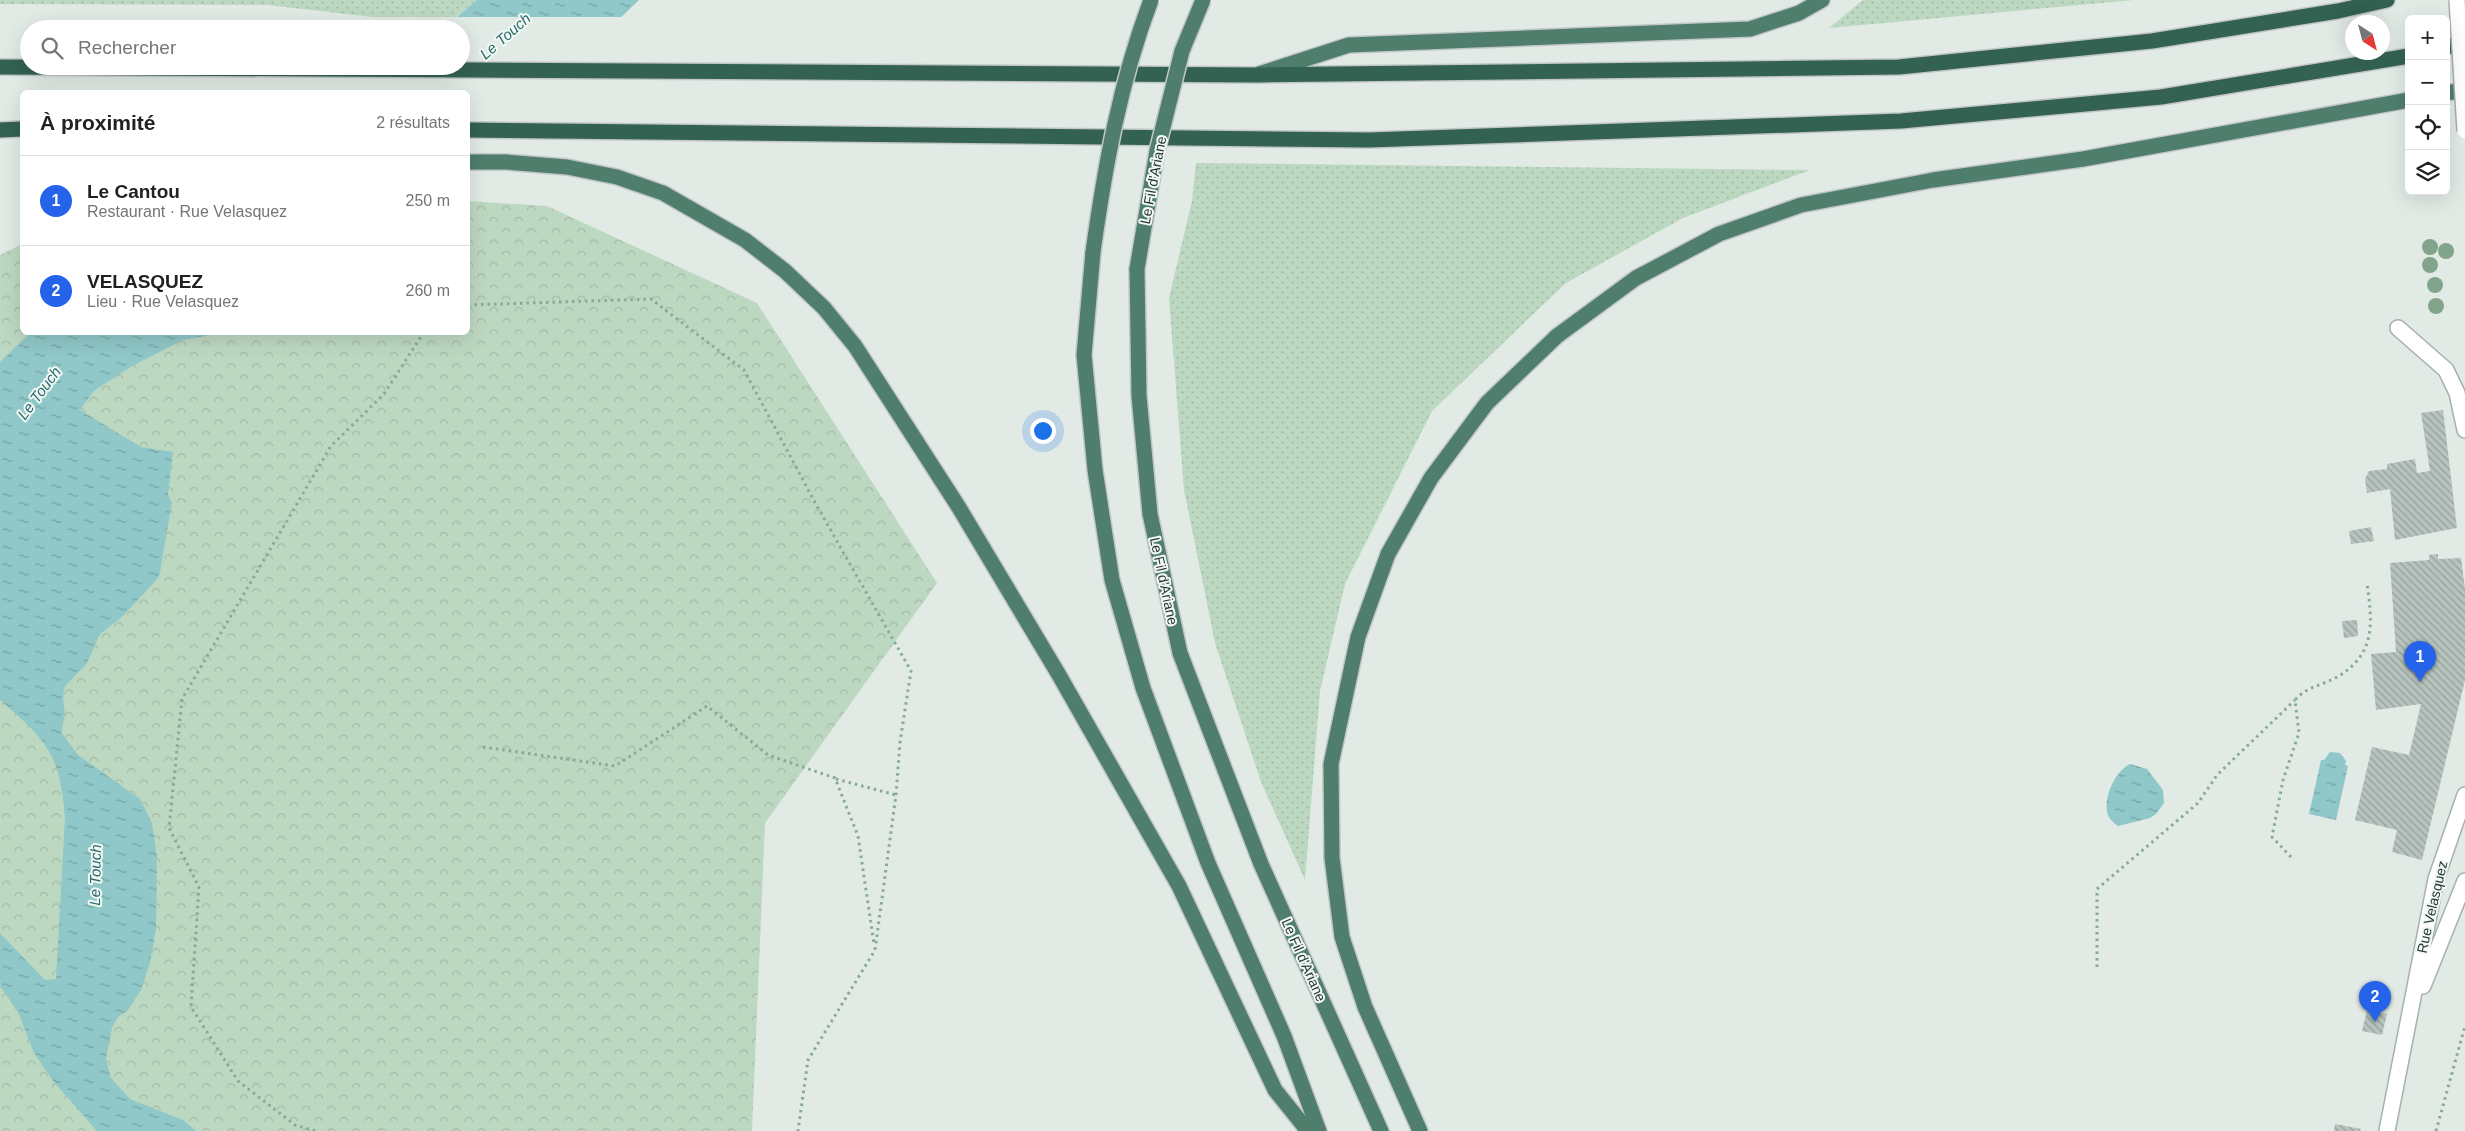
<!DOCTYPE html>
<html lang="fr">
<meta charset="utf-8">
<style>
:root{--surface:#fff;--page:#f2f2f2;--text:#202124;--muted:#757577;--line:#e0e0e0;--accent:#2563eb}
body{margin:0;font-family:Arial,sans-serif;background:var(--page);color:var(--text)}
.controls{position:absolute;right:15px;top:15px;display:grid;overflow:hidden;border-radius:8px;box-shadow:0 5px 20px #0002}
.controls button{width:45px;height:45px;display:grid;place-items:center;padding:0;border:0;border-bottom:1px solid var(--line);background:var(--surface);color:var(--text);font:25px sans-serif}
.compass{position:absolute;left:2345px;top:15px;width:45px;height:45px;border-radius:50%;background:var(--surface);box-shadow:0 5px 20px #0002;rotate:144deg}
.you{position:absolute;left:1042px;top:430px;width:18px;height:18px;margin:-12px;border:4px solid #fff;border-radius:50%;background:#1a73e8;box-shadow:0 0 0 8px #1a73e833}
.badge{display:grid;place-items:center;width:32px;height:32px;border-radius:50%;background:var(--accent);color:#fff;font-size:16px;font-weight:700}
.pin{position:absolute;translate:-50% -41px;filter:drop-shadow(0 1px 2px #0008)}
.pin::after{content:'';position:absolute;top:26px;width:18px;height:15px;background:inherit;clip-path:polygon(0 0,100% 0,50% 100%)}
.list{margin:0;padding:0;list-style:none}
h2{display:flex;justify-content:space-between;align-items:center;height:65px;margin:0;padding:0 20px;font-size:21px}
h2 small{font-size:16px;font-weight:400;color:var(--muted)}
.list li{display:grid;grid-template-columns:32px 1fr auto;gap:15px;align-items:center;box-sizing:border-box;height:90px;padding:0 20px;border-top:1px solid var(--line)}
.list b{display:block;font-size:19px;white-space:nowrap}
.list p{margin:0;font-size:16px;white-space:nowrap;color:var(--muted)}
.list em{font-size:16px;font-style:normal;color:var(--muted)}
.icon{flex:none;width:28px;height:28px;fill:none;stroke:currentColor;stroke-width:2;stroke-linecap:round;stroke-linejoin:round}
.map{position:relative;flex:none;width:2465px;height:1131px;overflow:hidden}
.search{position:absolute;background:var(--surface);box-shadow:0 5px 20px #0002;left:20px;top:20px;width:450px;height:55px;display:flex;align-items:center;gap:12px;box-sizing:border-box;padding:0 18px;border-radius:28px;color:var(--muted);font-size:19px}
.panel{position:absolute;background:var(--surface);box-shadow:0 5px 20px #0002;left:20px;top:90px;width:450px;height:245px;border-radius:8px}
.map>svg:first-child{display:block}
.grass{fill:url(#grass-dots)}
.forest{fill:url(#forest-crowns)}
.water{fill:url(#water-ripples)}
.pier{fill:#e1eae5}
.building{fill:url(#building-back-hatch)}
.lines{fill:none;stroke-linecap:round;stroke-linejoin:round}
.service-casing{stroke:#a5b1ab;stroke-width:18}
.tertiary-casing{stroke:#a5b1ab;stroke-width:18}
.trunk-casing{stroke:#c2c7c5;stroke-width:18}
.motorway-casing{stroke:#c2c7c5;stroke-width:18}
.path{stroke:#86a99a;stroke-width:3;stroke-dasharray:2.5 4;stroke-linecap:butt}
.service{stroke:#fff;stroke-width:15}
.tertiary{stroke:#fff;stroke-width:15}
.trunk{stroke:#4f7e6d;stroke-width:15}
.motorway{stroke:#336152;stroke-width:15}
.minor-bridge-casing{stroke:#a5b1ab;stroke-width:18;stroke-linecap:butt}
.trunk-bridge-casing{stroke:#c2c7c5;stroke-width:18;stroke-linecap:butt}
.minor-bridge{stroke:#fff;stroke-width:15}
.trunk-bridge{stroke:#4f7e6d;stroke-width:15}
.tree{fill:#81a48b}
.labels{text-anchor:middle;dominant-baseline:central;stroke-width:4;stroke-linejoin:round;paint-order:stroke}
.street-label{font-size:14px;fill:#243830;stroke:#f1f7f3}
.water-label{font-size:15px;font-style:italic;fill:#266a6d;stroke:#f1f7f3}
</style>
<div class="map">
<svg width="2465" height="1131" viewBox="0 0 2465 1131">
<defs>
<pattern id="grass-dots" width="8" height="8" patternUnits="userSpaceOnUse" patternTransform="scale(1.25)"><rect width="8" height="8" fill="#bdd8c1"/><path d="M2 2h.1M6 6h.1" fill="none" stroke="#a2baa6" stroke-width="1.8" stroke-linecap="round"/></pattern>
<pattern id="forest-crowns" width="20" height="18" patternUnits="userSpaceOnUse" patternTransform="scale(1.25)"><rect width="20" height="18" fill="#bdd8c1"/><path d="M2 6a3 3 0 1 1 6 0M12 15a3 3 0 1 1 6 0" fill="none" stroke="#a2baa6"/></pattern>
<pattern id="water-ripples" width="26" height="14" patternUnits="userSpaceOnUse" patternTransform="scale(1.25)"><rect width="26" height="14" fill="#90c7c8"/><path d="M2 4q2-2 4 0t4 0M15 11q2-2 4 0t4 0" fill="none" stroke="#75a3a3"/></pattern>
<pattern id="building-back-hatch" width="6" height="6" patternUnits="userSpaceOnUse" patternTransform="scale(1.25)"><rect width="6" height="6" fill="#b7c4be"/><path d="M-1 5l2 2M0 0l6 6M5-1l2 2" fill="none" stroke="#95a09b"/></pattern>
</defs>
<rect width="100%" height="100%" fill="#e1eae5"/>
<!-- grass -->
<g class="grass">
<path d="M0 0H477L456 17H373L267 5 0 4Z"/>
<path d="M1863 0H2134L1829 28Z"/>
<path d="M1196 163 1810 170 1683 218 1566 283 1432 411 1345 584 1320 691 1305 880 1261 782 1215 643 1184 490 1169 298 1192 201Z"/>
</g>
<!-- forest -->
<path class="forest" d="M468 201 547 206 757 303 937 583 765 823 752 1131H0V255L22 244V332H468Z"/>
<!-- water -->
<g class="water">
<path d="M477 0H639L468 165V92H375L461 66V29H443Z"/>
<path d="M31 332 222 333 183 340 132 366 94 391 80 410 141 447 173 452 168 495 172 503 159 577 123 616 100 634 86 665 65 686 63 697 65 715 61 732 78 755 140 799 152 823 157 857 156 928 150 963 141 990 128 1010 118 1017 112 1028 106 1059 111 1078 130 1099 183 1120 196 1131H97L53 1081 34 1053 18 1012 0 986V933L45 980 56 979 65 818C60 753 47 741 0 700V362Z"/>
<path d="M2330 752 2340 753 2346 761 2345 765 2348 766 2336 820 2309 814 2321 760H2324Z"/>
<path d="M2130 764 2147 769 2163 790 2164 803 2156 814 2150 818 2118 826C2114 823 2110 820 2108 815 2102 799 2115 771 2130 764Z"/>
</g>
<!-- pier -->
<path class="pier" d="M452 17H625L468 168V92H372L399 66H461V29H441Z"/>
<!-- building -->
<g class="building">
<path d="M2443 410 2457 528 2395 540 2390 489 2367 493 2365 479 2369 471 2387 469V464L2415 459 2417 473 2430 471 2421 413Z"/>
<path d="M2371 527 2374 541 2351 544 2349 531Z"/>
<path d="M2438 554V559L2461 558 2465 589V680L2422 860 2392 852 2397 830 2355 820 2372 747 2409 755 2421 704 2376 710 2371 654 2396 652 2390 563 2429 560V555Z"/>
<path d="M2357 620 2358 636 2344 638 2342 621Z"/>
<path d="M2367 1010 2387 1014 2382 1035 2362 1031Z"/>
<path d="M2335 1124 2361 1129 2360 1131H2334Z"/>
</g>
<g class="lines">
<defs>
<path id="service" d="M2398 328 2446 370 2457 393 2465 430"/>
<g id="tertiary">
<path d="M2423 986 2465 881"/>
<path d="M2387 1131 2436 879 2465 795"/>
</g>
<g id="trunk">
<path d="M1259 74 1349 45 1750 29 1799 13 1822 0"/>
<path d="M2446 93 2465 90"/>
<path d="M468 162H506L567 167 617 177 663 193 745 240 785 271 824 308 855 346 958 506 1059 675 1179 886 1275 1090 1308 1131"/>
<path d="M1093 252 1084 355 1095 470 1112 580 1143 688 1208 863 1284 1036 1319 1131"/>
<path d="M1137 269 1139 396 1150 514 1180 653 1261 864 1381 1131"/>
<path d="M1420 1131 1365 1007 1342 937 1332 858 1331 764 1358 637 1388 554 1431 478 1487 403 1557 336 1636 278 1719 234 1801 205 1933 180 2083 159 2409 100"/>
</g>
<g id="motorway">
<path d="M2446 47 2465 43"/>
<path d="M0 67 1257 75 1899 67 2152 41 2338 11 2387 0"/>
<path d="M0 130 22 129"/>
<path d="M468 130 1369 140 1901 121 2161 97 2409 56"/>
</g>
</defs>
<!-- service casing -->
<use href="#service" class="service-casing"/>
<!-- tertiary casing -->
<use href="#tertiary" class="tertiary-casing"/>
<!-- trunk casing -->
<use href="#trunk" class="trunk-casing"/>
<!-- motorway casing -->
<use href="#motorway" class="motorway-casing"/>
<!-- path -->
<g class="path">
<path d="M468 305 651 299 744 370 818 508 911 671 900 742 896 795 875 950 808 1060 798 1131"/>
<path d="M483 747 615 766 707 706 768 755 835 778 858 836 874 944"/>
<path d="M836 779 896 795"/>
<path d="M2291 857 2272 837 2283 780 2299 733 2295 700C2307 686 2324 685 2339 676 2377 652 2372 621 2367 583"/>
<path d="M2097 967V889L2198 803 2217 775 2295 700"/>
<path d="M315 1131 295 1125 238 1081 191 1007 199 887 169 828 182 699 331 446 384 394 424 332"/>
<path d="M2436 1131 2465 1026"/>
</g>
<!-- service -->
<use href="#service" class="service"/>
<!-- tertiary -->
<use href="#tertiary" class="tertiary"/>
<!-- trunk -->
<use href="#trunk" class="trunk"/>
<!-- motorway -->
<use href="#motorway" class="motorway"/>
<defs>
<path id="minor-bridge" d="M2457 0 2465 131"/>
<g id="trunk-bridge">
<path d="M1093 252C1105 166 1120 82 1151 0"/>
<path d="M1137 269 1157 151 1182 51 1203 0"/>
</g>
</defs>
<!-- minor-bridge casing -->
<use href="#minor-bridge" class="minor-bridge-casing"/>
<!-- trunk-bridge casing -->
<use href="#trunk-bridge" class="trunk-bridge-casing"/>
<!-- minor-bridge -->
<use href="#minor-bridge" class="minor-bridge"/>
<!-- trunk-bridge -->
<use href="#trunk-bridge" class="trunk-bridge"/>
</g>
<!-- trees -->
<g class="tree">
<circle cx="2430" cy="247" r="8"/>
<circle cx="2446" cy="251" r="8"/>
<circle cx="2430" cy="265" r="8"/>
<circle cx="2435" cy="285" r="8"/>
<circle cx="2436" cy="306" r="8"/>
</g>
<g class="labels">
<!-- street labels -->
<g class="street-label">
<text transform="translate(1153 180) rotate(-79)">Le Fil d'Ariane</text>
<text transform="translate(1164 581) rotate(78)">Le Fil d'Ariane</text>
<text transform="translate(2432 907) rotate(-77)">Rue Velasquez</text>
<text transform="translate(1304 960) rotate(66)">Le Fil d'Ariane</text>
</g>
<!-- water labels -->
<g class="water-label">
<text transform="translate(505 36) rotate(-41)">Le Touch</text>
<text transform="translate(39 393) rotate(-53)">Le Touch</text>
<text transform="translate(95 875) rotate(-89)">Le Touch</text>
</g>
</g>
</svg>
<div class="controls">
<button>+</button>
<button>−</button>
<button><svg class="icon" aria-label="locate" viewBox="0 0 24 24"><circle cx="12" cy="12" r="6"/><path d="M12 2v4M12 18v4M2 12h4M18 12h4"/></svg></button>
<button><svg class="icon" aria-label="layers" viewBox="0 0 24 24"><path d="M12 4l9 5-9 5-9-5zM3 14l9 5 9-5"/></svg></button>
</div>
<svg class="compass" viewBox="-18 -18 36 36"><path d="M0-13l5 13h-10z" fill="#e53935"/><path d="M0 13l5-13h-10z" fill="#757577"/></svg>
<div class="you"></div>
<div class="pin badge" style="left:2420px;top:682px">1</div>
<div class="pin badge" style="left:2375px;top:1022px">2</div>
<div class="search"><svg class="icon" aria-label="search" viewBox="0 0 24 24"><circle cx="10" cy="10" r="6"/><path d="M15 15l6 6"/></svg>Rechercher</div>
<section class="panel">
<h2>À proximité<small>2 résultats</small></h2>
<ul class="list">
<li><span class="badge">1</span><div><b>Le Cantou</b><p>Restaurant · Rue Velasquez</p></div><em>250 m</em></li>
<li><span class="badge">2</span><div><b>VELASQUEZ</b><p>Lieu · Rue Velasquez</p></div><em>260 m</em></li>
</ul>
</section>
</div>
